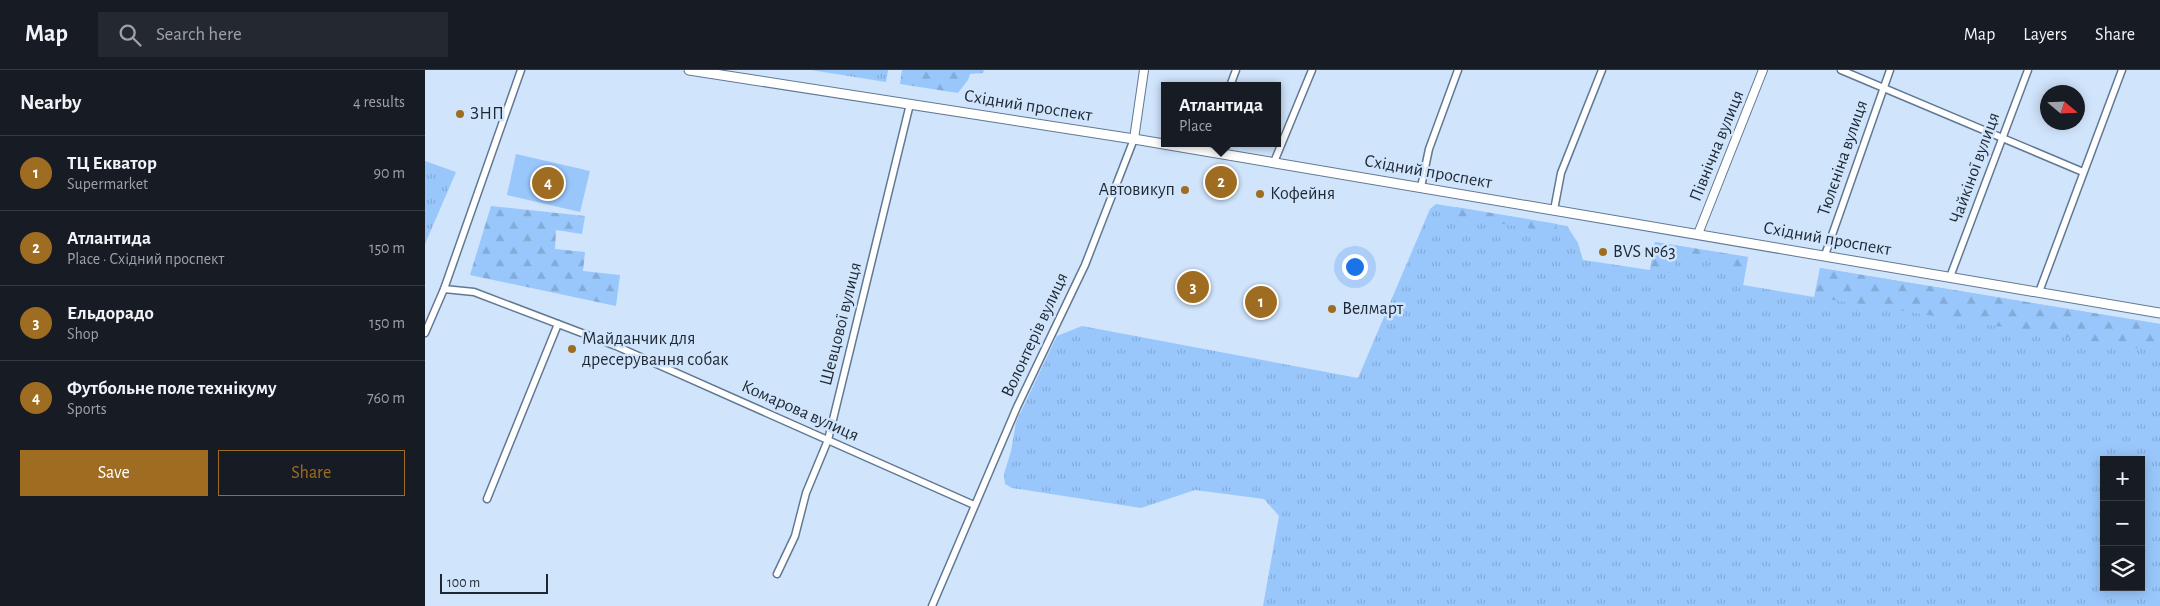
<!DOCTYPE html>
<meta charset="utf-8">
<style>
:root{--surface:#171b24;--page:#242831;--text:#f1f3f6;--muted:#9ea1a6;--line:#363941;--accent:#9f6d22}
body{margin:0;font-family:"Alegreya Sans",sans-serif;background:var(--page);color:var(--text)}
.controls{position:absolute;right:15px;bottom:15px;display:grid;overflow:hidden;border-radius:0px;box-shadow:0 2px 12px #0003}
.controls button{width:45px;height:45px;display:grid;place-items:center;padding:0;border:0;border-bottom:1px solid var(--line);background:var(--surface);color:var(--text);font:25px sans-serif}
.compass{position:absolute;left:1615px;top:15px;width:45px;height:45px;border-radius:50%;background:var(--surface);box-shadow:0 2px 12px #0003;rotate:109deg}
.scale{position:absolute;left:15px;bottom:12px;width:108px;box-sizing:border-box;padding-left:5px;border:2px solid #1e2833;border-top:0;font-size:14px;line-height:18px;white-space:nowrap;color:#1e2833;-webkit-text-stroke:4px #d0e4fc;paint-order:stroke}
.you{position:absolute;left:929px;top:196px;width:18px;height:18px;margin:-12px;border:4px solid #fff;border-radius:50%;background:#1a73e8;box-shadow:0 0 0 8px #1a73e833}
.badge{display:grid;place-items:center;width:32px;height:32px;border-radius:50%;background:var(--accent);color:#fff;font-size:16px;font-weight:700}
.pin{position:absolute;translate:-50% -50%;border:2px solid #fff;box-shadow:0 1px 5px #0006}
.popup{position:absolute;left:736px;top:12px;width:120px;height:65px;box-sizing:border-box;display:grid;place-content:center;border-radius:0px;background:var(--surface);filter:drop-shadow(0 1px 4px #0005);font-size:16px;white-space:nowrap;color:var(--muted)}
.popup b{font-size:19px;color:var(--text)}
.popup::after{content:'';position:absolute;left:50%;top:100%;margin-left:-10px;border:10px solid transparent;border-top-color:var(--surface)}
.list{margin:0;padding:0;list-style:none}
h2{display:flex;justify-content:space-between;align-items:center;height:65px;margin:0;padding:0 20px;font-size:21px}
h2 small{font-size:16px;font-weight:400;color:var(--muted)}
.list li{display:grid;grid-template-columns:32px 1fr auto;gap:15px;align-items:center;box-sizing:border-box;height:75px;padding:0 20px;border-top:1px solid var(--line)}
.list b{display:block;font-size:19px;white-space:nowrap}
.list p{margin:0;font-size:16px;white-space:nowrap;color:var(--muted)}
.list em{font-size:16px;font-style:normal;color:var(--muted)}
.actions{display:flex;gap:10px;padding:15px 20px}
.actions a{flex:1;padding:11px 0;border:1px solid var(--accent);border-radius:0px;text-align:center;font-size:18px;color:var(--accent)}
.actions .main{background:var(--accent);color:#fff}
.icon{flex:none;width:28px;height:28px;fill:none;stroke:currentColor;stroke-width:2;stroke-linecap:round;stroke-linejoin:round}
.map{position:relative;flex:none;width:1735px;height:536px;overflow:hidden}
header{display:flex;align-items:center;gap:30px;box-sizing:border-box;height:70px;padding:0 25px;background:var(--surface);border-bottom:1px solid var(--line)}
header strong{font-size:24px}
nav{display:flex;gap:28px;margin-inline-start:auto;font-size:18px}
.search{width:350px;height:45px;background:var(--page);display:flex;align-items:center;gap:12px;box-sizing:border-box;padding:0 18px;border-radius:0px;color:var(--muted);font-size:19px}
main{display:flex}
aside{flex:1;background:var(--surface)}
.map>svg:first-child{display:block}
.grass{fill:url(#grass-tufts);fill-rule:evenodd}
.forest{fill:url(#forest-firs)}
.garden{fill:#99c7fc}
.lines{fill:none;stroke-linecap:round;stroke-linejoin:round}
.minor-casing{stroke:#627892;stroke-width:9}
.tertiary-casing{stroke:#627892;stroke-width:10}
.secondary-casing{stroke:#627892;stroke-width:11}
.minor{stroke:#fff;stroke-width:6}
.tertiary{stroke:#fff;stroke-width:8}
.secondary{stroke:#fff;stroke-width:9}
.poi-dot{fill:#9f6d22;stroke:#d0e4fc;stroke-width:2}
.labels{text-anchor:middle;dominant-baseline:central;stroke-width:5;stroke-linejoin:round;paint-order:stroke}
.street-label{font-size:18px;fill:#1e2833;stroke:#d0e4fc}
.poi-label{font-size:18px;fill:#1e2833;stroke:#d0e4fc;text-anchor:start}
</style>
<header>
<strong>Map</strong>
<div class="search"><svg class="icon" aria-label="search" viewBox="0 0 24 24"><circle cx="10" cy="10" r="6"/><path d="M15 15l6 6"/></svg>Search here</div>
<nav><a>Map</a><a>Layers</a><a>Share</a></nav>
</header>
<main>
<aside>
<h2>Nearby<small>4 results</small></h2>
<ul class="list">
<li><span class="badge">1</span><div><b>ТЦ Екватор</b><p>Supermarket</p></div><em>90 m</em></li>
<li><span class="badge">2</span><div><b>Атлантида</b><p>Place · Східний проспект</p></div><em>150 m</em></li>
<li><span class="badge">3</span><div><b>Ельдорадо</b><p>Shop</p></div><em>150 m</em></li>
<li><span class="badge">4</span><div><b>Футбольне поле технікуму</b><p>Sports</p></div><em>760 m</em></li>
</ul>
<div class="actions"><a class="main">Save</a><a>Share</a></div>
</aside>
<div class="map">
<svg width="1735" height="536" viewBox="0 0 1735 536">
<defs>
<pattern id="grass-tufts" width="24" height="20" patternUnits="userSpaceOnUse" patternTransform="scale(1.25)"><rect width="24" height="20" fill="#99c7fc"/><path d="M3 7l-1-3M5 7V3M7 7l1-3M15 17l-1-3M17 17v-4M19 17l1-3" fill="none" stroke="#83abd8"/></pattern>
<pattern id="forest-firs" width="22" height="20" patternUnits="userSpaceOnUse" patternTransform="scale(1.25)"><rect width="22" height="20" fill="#99c7fc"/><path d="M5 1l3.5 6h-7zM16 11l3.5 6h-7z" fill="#83abd8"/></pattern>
</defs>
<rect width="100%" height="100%" fill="#d0e4fc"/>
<!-- grass -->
<g class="grass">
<path d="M386 0H463L461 12Z"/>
<path d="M0 91 31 102 0 174Z"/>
<path d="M1011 134 1142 156 1153 173 1158 190 1225 200 1230 172 1323 187 1318 215 1389 227 1395 198 1735 254V536H838L854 446 839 429 770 420 716 438 587 418 580 414 579 404 586 381 591 352 632 266 657 256 933 308 1005 139ZM1679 390H1716V517H1679Z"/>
</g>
<!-- forest -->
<g class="forest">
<path d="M477 0H559L558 3 545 4 543 10 533 23 475 14Z"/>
<path d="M66 136 160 146 157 164 131 160 130 179 160 182 158 201 195 205 191 236 45 205Z"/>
<path d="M1031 137 1132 154 1131 163 1030 146Z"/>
<path d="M1230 172 1323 187 1318 215 1302 212 1305 193 1253 185 1247 203 1225 200Z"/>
<path d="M1395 198 1735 254V282L1390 227Z"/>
</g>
<!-- garden -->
<path class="garden" d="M91 84 165 101 155 142 82 125Z"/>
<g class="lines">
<defs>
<g id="minor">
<path d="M1416 0 1658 102"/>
<path d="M805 16 811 0"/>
<path d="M849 92 887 0"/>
<path d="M996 117 1004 79 1033 0"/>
<path d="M1129 140 1136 103 1177 0"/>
<path d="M1400 185 1465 0"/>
<path d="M1525 207 1603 0"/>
<path d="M19 219 49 222 191 276 549 435"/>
<path d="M1614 222 1697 0"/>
<path d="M0 263 19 219 96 0"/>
<path d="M62 429 133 254"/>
<path d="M352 504 370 466 381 423 403 370 485 34"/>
<path d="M507 536 592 337 660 195 709 69"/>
</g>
<g id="tertiary">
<path d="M709 69 719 0"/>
<path d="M1273 164 1338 0"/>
</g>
<path id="secondary" d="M264 0 709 69 1735 243"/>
</defs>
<!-- minor casing -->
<use href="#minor" class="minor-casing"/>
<!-- tertiary casing -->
<use href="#tertiary" class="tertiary-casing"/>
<!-- secondary casing -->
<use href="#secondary" class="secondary-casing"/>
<!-- minor -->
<use href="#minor" class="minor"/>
<!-- tertiary -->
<use href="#tertiary" class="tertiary"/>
<!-- secondary -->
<use href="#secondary" class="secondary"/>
</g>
<!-- markers -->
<g class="poi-dot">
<circle cx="35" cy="44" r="5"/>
<circle cx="760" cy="120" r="5"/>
<circle cx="835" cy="124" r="5"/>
<circle cx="1178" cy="182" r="5"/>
<circle cx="907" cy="239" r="5"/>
<circle cx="147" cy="279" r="5"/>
</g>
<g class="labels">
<!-- street labels -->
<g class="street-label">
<text transform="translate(603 36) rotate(9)">Східний проспект</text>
<text transform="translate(1292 76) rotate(-68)">Північна вулиця</text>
<text transform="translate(1418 88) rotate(-71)">Тюлєніна вулиця</text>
<text transform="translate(1550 98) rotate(-70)">Чайкіної вулиця</text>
<text transform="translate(1003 102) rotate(10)">Східний проспект</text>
<text transform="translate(1402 169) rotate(10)">Східний проспект</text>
<text transform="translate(416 254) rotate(-76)">Шевцової вулиця</text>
<text transform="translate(610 265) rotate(-65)">Волонтерів вулиця</text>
<text transform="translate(375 341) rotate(24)">Комарова вулиця</text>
</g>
<!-- poi labels -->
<g class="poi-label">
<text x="45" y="44">ЗНП</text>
<text x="750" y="120" text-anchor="end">Автовикуп</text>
<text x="845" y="124">Кофейня</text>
<text x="1188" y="182">BVS №63</text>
<text x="917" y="239">Велмарт</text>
<text x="157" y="269">Майданчик для<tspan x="157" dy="21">дресерування собак</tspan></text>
</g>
</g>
</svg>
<div class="controls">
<button>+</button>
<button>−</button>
<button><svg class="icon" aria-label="layers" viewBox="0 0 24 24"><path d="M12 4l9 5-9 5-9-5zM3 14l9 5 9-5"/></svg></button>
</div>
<svg class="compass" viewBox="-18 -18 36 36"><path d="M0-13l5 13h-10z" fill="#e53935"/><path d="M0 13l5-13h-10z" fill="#9ea1a6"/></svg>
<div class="scale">100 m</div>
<div class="you"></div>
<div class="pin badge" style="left:836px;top:232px">1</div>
<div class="pin badge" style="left:796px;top:112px">2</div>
<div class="popup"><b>Атлантида</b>Place</div>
<div class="pin badge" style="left:768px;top:217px">3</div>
<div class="pin badge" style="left:123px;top:113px">4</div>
</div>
</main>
